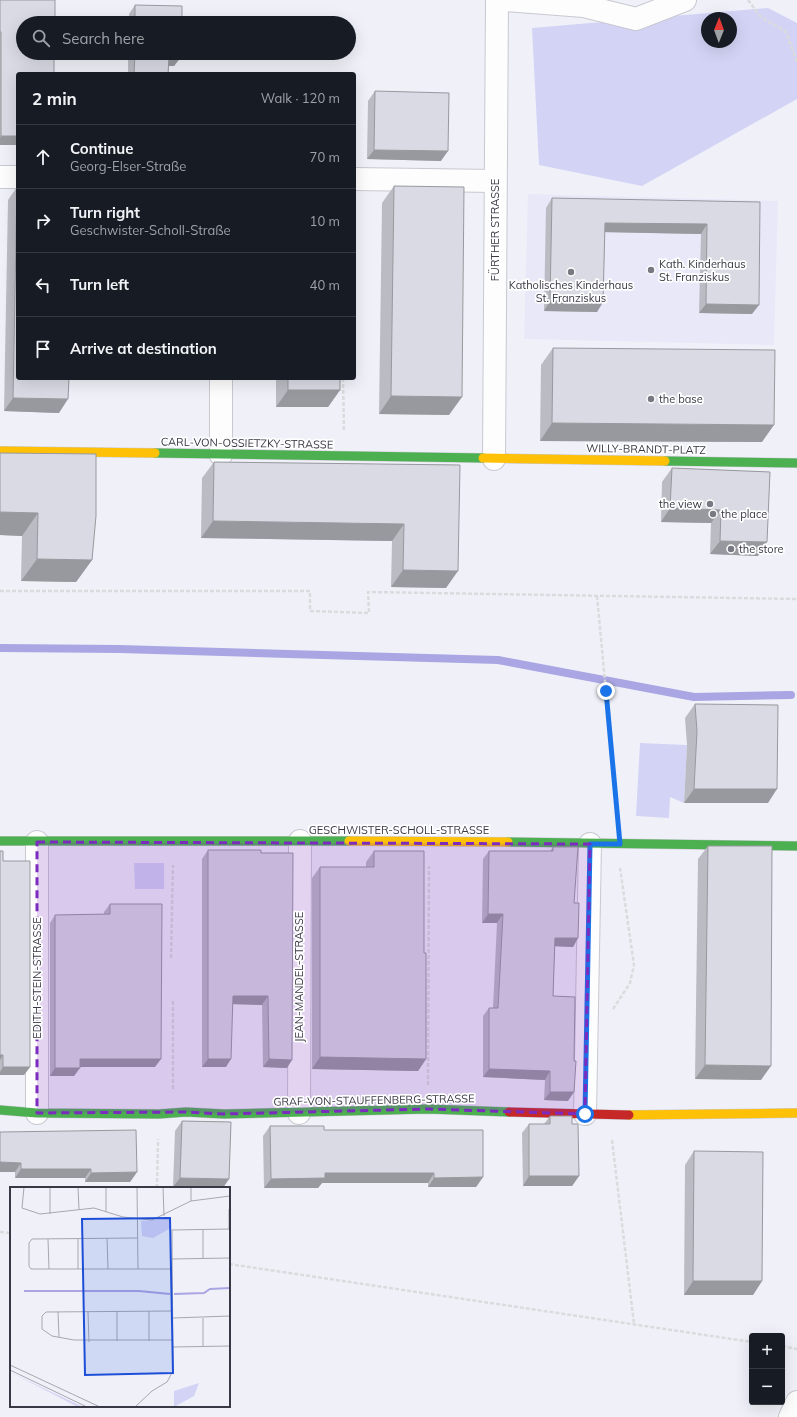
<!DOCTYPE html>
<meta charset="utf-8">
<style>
:root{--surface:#171b24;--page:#20242c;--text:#f1f3f6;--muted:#9ea1a6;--line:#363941}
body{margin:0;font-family:Mulish,sans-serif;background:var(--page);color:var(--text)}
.controls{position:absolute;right:12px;bottom:12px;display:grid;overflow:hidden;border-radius:4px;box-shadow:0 4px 16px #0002}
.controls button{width:36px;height:36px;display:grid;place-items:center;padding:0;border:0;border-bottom:1px solid var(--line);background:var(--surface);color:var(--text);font:20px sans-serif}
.compass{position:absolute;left:701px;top:12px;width:36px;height:36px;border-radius:50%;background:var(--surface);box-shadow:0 4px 16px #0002;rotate:1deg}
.stop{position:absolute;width:12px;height:12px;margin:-9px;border:3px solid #1a73e8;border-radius:50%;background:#fff}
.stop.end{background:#1a73e8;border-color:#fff;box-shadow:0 1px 4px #0008}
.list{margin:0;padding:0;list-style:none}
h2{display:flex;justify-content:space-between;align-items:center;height:52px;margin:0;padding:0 16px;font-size:17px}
h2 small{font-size:13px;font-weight:400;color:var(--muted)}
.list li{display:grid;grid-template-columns:26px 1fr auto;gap:12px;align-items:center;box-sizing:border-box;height:64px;padding:0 16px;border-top:1px solid var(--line)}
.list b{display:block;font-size:15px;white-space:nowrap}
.list p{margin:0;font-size:13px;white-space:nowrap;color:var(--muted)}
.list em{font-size:13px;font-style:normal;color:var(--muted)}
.icon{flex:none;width:22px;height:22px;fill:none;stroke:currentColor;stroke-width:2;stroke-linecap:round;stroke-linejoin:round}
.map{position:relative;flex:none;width:797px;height:1417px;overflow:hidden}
.search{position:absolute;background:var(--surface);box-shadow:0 4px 16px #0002;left:16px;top:16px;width:340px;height:44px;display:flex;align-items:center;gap:10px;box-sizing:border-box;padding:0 14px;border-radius:22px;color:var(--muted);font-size:15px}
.panel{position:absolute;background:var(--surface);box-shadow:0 4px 16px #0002;left:16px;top:72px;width:340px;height:308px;border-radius:4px}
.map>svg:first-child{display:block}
.built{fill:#e8e8f9}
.green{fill:#d3d4f5;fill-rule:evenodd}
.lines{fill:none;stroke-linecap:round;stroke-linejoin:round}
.stream{stroke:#a9a6e3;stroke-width:8}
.street-casing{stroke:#c8c8d1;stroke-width:24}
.fast-casing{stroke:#c8c8d1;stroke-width:10}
.slow-casing{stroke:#c8c8d1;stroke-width:10}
.jam-casing{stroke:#c8c8d1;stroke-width:10}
.path{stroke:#dbdbdd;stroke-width:2.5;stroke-dasharray:4 2;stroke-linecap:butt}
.street{stroke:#fdfdfe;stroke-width:22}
.fast{stroke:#4caf50;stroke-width:9}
.slow{stroke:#ffc107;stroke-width:9}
.jam{stroke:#c62828;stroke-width:9}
.wall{fill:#bbbbc3}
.shaded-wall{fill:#98999f}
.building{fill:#d9dae3;stroke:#98999f}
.route{stroke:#1a73e8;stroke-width:5}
.marked{fill:#7b2cbf;fill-opacity:0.2;stroke:#7b2cbf;stroke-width:3;stroke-dasharray:8 5;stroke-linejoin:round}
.poi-dot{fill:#797984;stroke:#fff;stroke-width:1.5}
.labels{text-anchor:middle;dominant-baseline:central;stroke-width:3.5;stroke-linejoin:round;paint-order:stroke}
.street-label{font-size:11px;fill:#393945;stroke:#fff}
.poi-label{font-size:11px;fill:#393945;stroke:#fff;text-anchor:start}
.inset-river{fill:none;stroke:#a9a6e3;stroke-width:2}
.inset-road{fill:none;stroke:#a7a7b0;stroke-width:1}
.view{fill:#1d4ed8;fill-opacity:0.15;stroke:#1d4ed8;stroke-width:2}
.inset-edge{fill:none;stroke:#393945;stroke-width:2}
</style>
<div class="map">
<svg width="797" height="1417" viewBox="0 0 797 1417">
<rect width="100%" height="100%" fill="#f0f1f8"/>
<!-- built -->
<path class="built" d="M528 194 778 201 774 345 524 339Z"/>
<!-- green -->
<g class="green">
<path d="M768 8 797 23V99L642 186 539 165 532 28ZM707 18H731V42H707Z"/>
<path d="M640 743 687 745 684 803 670 797 669 818 636 816Z"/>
<path d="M134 863H164V889H135Z"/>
</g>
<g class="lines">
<!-- stream -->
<path class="stream" d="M0 648 120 649 498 660 694 697 791 695"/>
<defs>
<g id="street">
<path d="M505 0 584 6 636 19 685 0"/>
<path d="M0 177H18"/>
<path d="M354 179 495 181"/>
<path d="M221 455V378"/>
<path d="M494 459 497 0"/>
<path d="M37 1113V842"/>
<path d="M299 1113 300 841"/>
<path d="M585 1114 590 844"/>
<path d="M790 1417 797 1402"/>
</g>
<g id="fast">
<path d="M155 453 483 458"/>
<path d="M665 461 797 463"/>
<path d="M0 841H349"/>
<path d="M508 842 797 846"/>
<path d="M0 1110 37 1113 159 1114 186 1112 224 1114 428 1109 509 1112"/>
</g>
<g id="slow">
<path d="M0 451 155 453"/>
<path d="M483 458 665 461"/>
<path d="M349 841 508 842"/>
<path d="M629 1115 797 1113"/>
</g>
<path id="jam" d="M509 1112 629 1115"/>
</defs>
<!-- street casing -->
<use href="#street" class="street-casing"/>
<!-- fast casing -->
<use href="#fast" class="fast-casing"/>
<!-- slow casing -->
<use href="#slow" class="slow-casing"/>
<!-- jam casing -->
<use href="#jam" class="jam-casing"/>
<!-- path -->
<g class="path">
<path d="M748 0 760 16 786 32 797 62"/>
<path d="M343 378 344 432"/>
<path d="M0 591H310V611L369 613 368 592 797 599"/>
<path d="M597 596 618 820"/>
<path d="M171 958 173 865"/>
<path d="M173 1001V1089"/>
<path d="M613 1009 630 983 634 965 620 868"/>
<path d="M428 1085 429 866"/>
<path d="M612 1140 634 1324"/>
<path d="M157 1188 158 1139"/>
<path d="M0 1232 11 1233"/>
<path d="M229 1264 752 1342"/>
<path d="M782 1346 797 1349"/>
</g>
<!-- street -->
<use href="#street" class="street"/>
<!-- fast -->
<use href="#fast" class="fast"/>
<!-- slow -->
<use href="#slow" class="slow"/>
<!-- jam -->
<use href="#jam" class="jam"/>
</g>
<!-- wall -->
<g class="wall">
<path d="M0 0H55L0 145Z"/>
<path d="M135 5 182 23H129V14Z"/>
<path d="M128 53H181V57L174 66H169L168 74H128Z"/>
<path d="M375 91 441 161 367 159 368 101Z"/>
<path d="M394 186 449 415 379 414 382 203Z"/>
<path d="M17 187 59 413 4 411 8 200Z"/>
<path d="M552 198 760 202 752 314 699 313 701 234 605 232 603 302 597 312 544 311 546 208Z"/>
<path d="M553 348 762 442 540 441 541 365Z"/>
<path d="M276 378H340V390L328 407H276Z"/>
<path d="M0 453 92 560 76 582 21 581 22 536 0 535Z"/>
<path d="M214 462 460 465 446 588 391 587 392 541 201 538 202 478Z"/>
<path d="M672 468 770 472 758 556 710 554 711 523 661 522 662 482Z"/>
<path d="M695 704 768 803H684L687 745 685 718Z"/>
<path d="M708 846 761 1080 695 1079 698 859Z"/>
<path d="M553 847 574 903 578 938 573 947 555 946 553 996 568 1101 544 1100 545 1080 483 1077V1016L489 1008H493L497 923H482L483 859 489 851H550Z"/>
<path d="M208 850H261L287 1068 263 1067 262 1005 233 1004 226 1067H202V859Z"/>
<path d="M0 851 3 861 30 1067 24 1075H0Z"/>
<path d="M374 851 424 953 426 1059 418 1071 312 1069V878L320 867H366V862Z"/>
<path d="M110 904 155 1067H80L74 1076H50V923L55 915 104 914V912Z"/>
<path d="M550 1116 572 1124 579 1176 572 1186H523L522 1133 529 1124H544Z"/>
<path d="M182 1121 231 1122 173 1187 175 1131Z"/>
<path d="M270 1126 324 1130 483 1177 476 1187H428V1183H322L318 1188H264L263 1136Z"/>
<path d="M0 1132 137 1172 130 1182H85V1178H15V1172Z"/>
<path d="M694 1151 762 1281 753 1295H684L685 1165Z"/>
</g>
<!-- shaded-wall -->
<g class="shaded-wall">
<path d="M169 57H181L174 66H162Z"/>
<path d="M1 136H18V145H0V137Z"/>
<path d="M374 150 448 151 441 161 367 159Z"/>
<path d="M605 223 707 224 701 234 598 232Z"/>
<path d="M550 301 603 302 597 312 544 311Z"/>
<path d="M706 304 759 305 752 314 699 313Z"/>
<path d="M111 378H162L161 379H111Z"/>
<path d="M288 390H340L328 407H276Z"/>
<path d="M391 396 462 397 449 415 379 414Z"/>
<path d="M13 398 68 399 59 413 4 411Z"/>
<path d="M552 423 774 425 762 442 540 441Z"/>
<path d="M670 508 721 510 711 523 661 522Z"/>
<path d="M0 512 38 513 22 536 0 535Z"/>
<path d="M213 521 404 524 392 541 201 538Z"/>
<path d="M720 541 767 542 758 556 710 554Z"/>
<path d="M37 559 92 560 76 582 21 581Z"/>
<path d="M403 570 458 571 446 588 391 587Z"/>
<path d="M694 789H777L768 803H684Z"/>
<path d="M488 914H503L497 923H482Z"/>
<path d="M555 938H578L573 947 549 946Z"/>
<path d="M233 996H268L262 1005 227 1004Z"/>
<path d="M0 1055H3L0 1060Z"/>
<path d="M320 1057 426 1059 418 1071 312 1069Z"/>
<path d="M80 1059H161L155 1067H74Z"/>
<path d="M208 1059H231L226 1067H202Z"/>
<path d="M269 1059 292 1060 287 1068 263 1067Z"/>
<path d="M705 1065 771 1066 761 1080 695 1079Z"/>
<path d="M3 1067H30L24 1075H0V1072Z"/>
<path d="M55 1068H80L74 1076H50Z"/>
<path d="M489 1069 550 1071 545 1080 483 1077Z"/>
<path d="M550 1092H574L568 1101 544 1100Z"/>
<path d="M0 1162 21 1163 15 1172H0Z"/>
<path d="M21 1169H91L85 1178H15Z"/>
<path d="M137 1172 130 1182H85L91 1173Z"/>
<path d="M325 1173H434L428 1183H322L318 1188H264L271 1179Z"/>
<path d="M529 1176H579L572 1186H523Z"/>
<path d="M483 1177 476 1187H428L434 1178Z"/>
<path d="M180 1178 229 1179 223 1188 173 1187Z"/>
<path d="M693 1281H762L753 1295H684Z"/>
</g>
<!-- building -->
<g class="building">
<path d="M0 0H55V23H23V53H54V74H18V136H1V32H0Z"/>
<path d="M135 5 182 6V23H135Z"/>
<path d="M135 53H181V57H169L168 74H134Z"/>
<path d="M375 91 449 93 448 151 374 150Z"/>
<path d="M394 186 464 187 462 397 391 396Z"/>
<path d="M17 187H18V378H69L68 399 13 398Z"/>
<path d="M552 198 760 202 759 305 706 304 707 224 605 223 603 302 550 301Z"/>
<path d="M553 348 775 350 774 425 552 423Z"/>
<rect x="288" y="378" width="52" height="12"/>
<path d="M0 453 96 454V516L92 560 37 559 38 513 0 512Z"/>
<path d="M214 462 460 465 458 571 403 570 404 524 213 521Z"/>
<path d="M672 468 770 472 767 542 720 541 721 510 670 508Z"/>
<path d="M695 704 778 705 777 789H694L697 731Z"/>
<path d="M708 846H772L771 1066 705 1065Z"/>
<path d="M553 847H578L574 903H579L578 938H555L553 996 575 997 574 1061H576L574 1092H550V1071L489 1069V1008H498L503 914H488L489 851H553Z"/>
<path d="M208 850H261V853H293L292 1060 269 1059 268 996H233L231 1059H208Z"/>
<path d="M0 851H3V861H30V1067H3V1055H0Z"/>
<path d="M374 851H424V953H426V1059L320 1057V867H374Z"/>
<path d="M110 904H162L161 1059H80V1068H55V915L110 914Z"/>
<path d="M550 1116H572V1124H578L579 1176H529V1124H550Z"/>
<path d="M182 1121 231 1122 229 1179 180 1178Z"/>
<path d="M270 1126H324V1130H483V1177L434 1178V1173H325V1178L271 1179Z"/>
<path d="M136 1130 137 1172 91 1173V1169H21V1163L0 1162V1132Z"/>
<path d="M694 1151 763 1152 762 1281H693Z"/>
</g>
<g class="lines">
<!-- route -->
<path class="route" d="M585 1114 590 844H620L606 691"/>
</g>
<!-- marked area -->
<path class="marked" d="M37 842 590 844 585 1114 428 1109 224 1114 186 1112 37 1113Z"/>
<!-- markers -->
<g class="poi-dot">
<circle cx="651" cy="270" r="4"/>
<circle cx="571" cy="272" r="4"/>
<circle cx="651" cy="399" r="4"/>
<circle cx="710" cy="504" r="4"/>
<circle cx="713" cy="514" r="4"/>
<circle cx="731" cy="549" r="4"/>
</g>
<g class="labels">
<!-- street labels -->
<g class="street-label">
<text transform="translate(495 230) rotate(-90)">FÜRTHER STRASSE</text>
<text transform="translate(247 443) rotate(1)">CARL-VON-OSSIETZKY-STRASSE</text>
<text transform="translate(646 449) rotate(1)">WILLY-BRANDT-PLATZ</text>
<text x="399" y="830">GESCHWISTER-SCHOLL-STRASSE</text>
<text transform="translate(299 977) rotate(-90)">JEAN-MANDEL-STRASSE</text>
<text transform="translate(37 978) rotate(-90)">EDITH-STEIN-STRASSE</text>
<text transform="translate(374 1100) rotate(-1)">GRAF-VON-STAUFFENBERG-STRASSE</text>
</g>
<!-- poi labels -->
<g class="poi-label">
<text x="659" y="264">Kath. Kinderhaus<tspan x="659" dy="13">St. Franziskus</tspan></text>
<text x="571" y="285" text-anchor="middle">Katholisches Kinderhaus<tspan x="571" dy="13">St. Franziskus</tspan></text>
<text x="659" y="399">the base</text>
<text x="702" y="504" text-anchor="end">the view</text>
<text x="721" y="514">the place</text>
<text x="739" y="549">the store</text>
</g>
</g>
<!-- overview -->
<g transform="translate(10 1187)">
<rect width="220" height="220" fill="#f0f1f8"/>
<path d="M157 32 160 33 161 41 143 51 132 49 131 34ZM0 185 73 220H68ZM189 196 184 209 164 220V204Z" fill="#d3d4f5"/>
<path class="inset-river" d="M14 104H129L160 107M164 107 194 106 200 102 220 101"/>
<path class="inset-road" d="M14 0 12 21 30 27 84 21 113 30 142 33 181 14 220 9M68 0 69 22M96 0V25M127 0 128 82M153 0 154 29M181 0V14M219 22V42M40 27V0M193 43V72M97 51 98 82M127 51 22 52 19 56V79L21 82H162M38 52 39 82M68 52V82M162 72 220 71M107 124V154M139 124V154M162 124 36 125 32 129V142L42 149 64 153H163M48 125 49 150M78 125 79 155M163 131 220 129M193 131V159M163 160 220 159M0 178 90 220M0 183 77 220M125 220 142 204 157 195 163 184 162 43 220 42"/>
<path class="view" d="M160 31 163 186 75 188 72 32Z"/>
<rect width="220" height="220" class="inset-edge"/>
</g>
</svg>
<div class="controls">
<button>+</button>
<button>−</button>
</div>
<svg class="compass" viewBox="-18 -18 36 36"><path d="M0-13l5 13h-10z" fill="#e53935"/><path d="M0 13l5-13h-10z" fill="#9ea1a6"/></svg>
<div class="stop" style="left:585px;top:1114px"></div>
<div class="stop end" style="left:606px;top:691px"></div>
<div class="search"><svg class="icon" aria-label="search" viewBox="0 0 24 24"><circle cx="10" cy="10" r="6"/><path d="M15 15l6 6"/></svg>Search here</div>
<section class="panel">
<h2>2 min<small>Walk · 120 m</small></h2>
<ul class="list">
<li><svg class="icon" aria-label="ahead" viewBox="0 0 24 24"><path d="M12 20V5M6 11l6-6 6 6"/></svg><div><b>Continue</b><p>Georg-Elser-Straße</p></div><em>70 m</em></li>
<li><svg class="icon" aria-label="right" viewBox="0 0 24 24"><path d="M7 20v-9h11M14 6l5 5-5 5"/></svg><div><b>Turn right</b><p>Geschwister-Scholl-Straße</p></div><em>10 m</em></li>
<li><svg class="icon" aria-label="left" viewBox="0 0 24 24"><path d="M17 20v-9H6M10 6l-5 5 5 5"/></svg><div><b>Turn left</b></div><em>40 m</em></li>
<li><svg class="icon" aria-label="arrive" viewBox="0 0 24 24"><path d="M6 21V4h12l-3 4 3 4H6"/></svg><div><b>Arrive at destination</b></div></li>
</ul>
</section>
</div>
